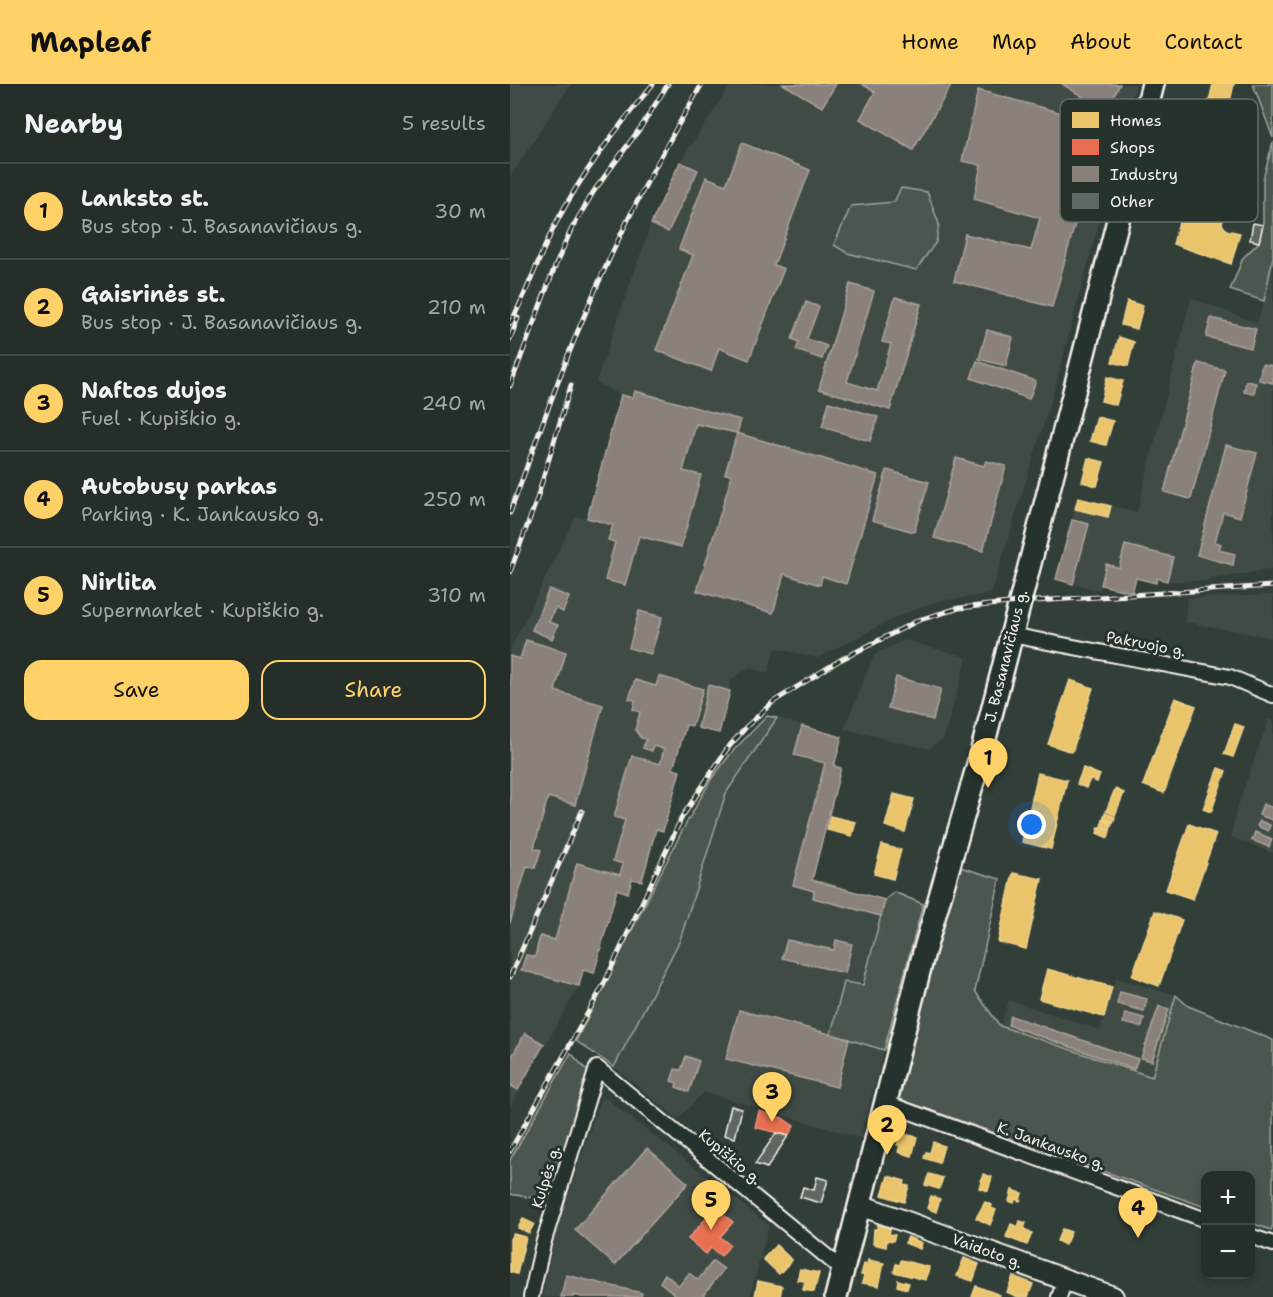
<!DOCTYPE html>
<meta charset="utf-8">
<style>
:root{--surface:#262e2a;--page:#2e3632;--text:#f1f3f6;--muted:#a4a8a8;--line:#424a47;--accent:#ffd166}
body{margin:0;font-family:"Shantell Sans",sans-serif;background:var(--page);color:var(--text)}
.controls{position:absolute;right:18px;bottom:18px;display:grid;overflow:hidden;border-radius:12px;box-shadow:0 3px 9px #0003}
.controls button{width:54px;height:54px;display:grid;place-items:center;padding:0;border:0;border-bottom:2px solid var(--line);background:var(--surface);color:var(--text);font:30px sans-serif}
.you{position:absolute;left:522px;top:741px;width:21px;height:21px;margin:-15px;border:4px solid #fff;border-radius:50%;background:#1a73e8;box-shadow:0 0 0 9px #1a73e833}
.badge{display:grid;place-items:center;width:39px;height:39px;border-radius:50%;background:var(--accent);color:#111;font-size:20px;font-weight:700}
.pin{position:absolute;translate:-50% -50px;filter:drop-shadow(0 2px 3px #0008)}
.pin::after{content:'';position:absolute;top:32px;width:21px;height:18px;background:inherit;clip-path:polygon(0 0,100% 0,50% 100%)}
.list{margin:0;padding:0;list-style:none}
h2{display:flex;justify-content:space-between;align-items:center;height:78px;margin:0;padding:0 24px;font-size:26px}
h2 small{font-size:20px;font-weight:400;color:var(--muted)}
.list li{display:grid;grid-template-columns:39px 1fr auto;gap:18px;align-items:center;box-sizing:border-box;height:96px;padding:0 24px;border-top:2px solid var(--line)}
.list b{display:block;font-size:22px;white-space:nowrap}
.list p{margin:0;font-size:20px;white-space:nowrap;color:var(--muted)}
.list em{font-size:20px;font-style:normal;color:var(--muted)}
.actions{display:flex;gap:12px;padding:18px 24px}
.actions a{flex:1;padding:14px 0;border:2px solid var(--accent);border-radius:18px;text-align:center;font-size:21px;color:var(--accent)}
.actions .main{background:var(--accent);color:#111}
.map{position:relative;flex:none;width:763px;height:1213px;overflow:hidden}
header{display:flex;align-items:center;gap:36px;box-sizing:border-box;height:84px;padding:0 30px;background:var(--accent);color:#111}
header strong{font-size:28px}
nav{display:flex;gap:33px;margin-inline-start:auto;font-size:21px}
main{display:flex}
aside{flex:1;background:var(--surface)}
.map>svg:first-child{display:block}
.built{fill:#404b44}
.green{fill:#4c564f;stroke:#a0a49c;stroke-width:1.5}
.homes{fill:#e9c46a;stroke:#ecd290;stroke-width:1.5}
.shops{fill:#e76f51;stroke:#eb967e;stroke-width:1.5}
.industry{fill:#8a817c;stroke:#aaa39c;stroke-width:1.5}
.building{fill:#5f6861;stroke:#f4f1e8;stroke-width:1.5}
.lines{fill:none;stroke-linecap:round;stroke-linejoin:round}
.street-casing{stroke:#f4f1e8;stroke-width:18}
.secondary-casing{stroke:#f4f1e8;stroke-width:24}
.primary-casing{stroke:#f4f1e8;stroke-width:26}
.street{stroke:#26332d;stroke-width:14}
.secondary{stroke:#26332d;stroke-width:20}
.primary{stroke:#26332d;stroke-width:21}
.rail-casing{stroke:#f4f1e8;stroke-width:5}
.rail{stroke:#26332d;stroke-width:3;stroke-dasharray:9;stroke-linecap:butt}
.labels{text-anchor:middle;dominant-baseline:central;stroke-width:6;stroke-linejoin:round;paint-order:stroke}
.street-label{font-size:15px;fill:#f4f1e8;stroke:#26332d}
.key{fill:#26332d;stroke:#646c65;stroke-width:1.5}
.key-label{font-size:16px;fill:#f4f1e8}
</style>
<header>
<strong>Mapleaf</strong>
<nav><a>Home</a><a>Map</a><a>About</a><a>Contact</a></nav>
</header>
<main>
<aside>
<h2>Nearby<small>5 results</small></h2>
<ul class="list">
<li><span class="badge">1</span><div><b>Lanksto st.</b><p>Bus stop · J. Basanavičiaus g.</p></div><em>30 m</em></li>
<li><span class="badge">2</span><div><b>Gaisrinės st.</b><p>Bus stop · J. Basanavičiaus g.</p></div><em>210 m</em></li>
<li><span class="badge">3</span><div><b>Naftos dujos</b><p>Fuel · Kupiškio g.</p></div><em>240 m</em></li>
<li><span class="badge">4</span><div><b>Autobusų parkas</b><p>Parking · K. Jankausko g.</p></div><em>250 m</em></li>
<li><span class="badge">5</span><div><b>Nirlita</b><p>Supermarket · Kupiškio g.</p></div><em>310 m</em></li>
</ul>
<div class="actions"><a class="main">Save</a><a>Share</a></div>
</aside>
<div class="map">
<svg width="763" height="1213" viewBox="0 0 763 1213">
<rect width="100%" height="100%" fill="#323e38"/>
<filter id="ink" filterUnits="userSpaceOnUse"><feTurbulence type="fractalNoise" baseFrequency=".0167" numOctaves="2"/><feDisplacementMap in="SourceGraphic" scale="12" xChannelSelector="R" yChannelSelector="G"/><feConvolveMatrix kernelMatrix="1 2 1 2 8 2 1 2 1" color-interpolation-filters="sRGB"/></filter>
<g filter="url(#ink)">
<!-- built -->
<g class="built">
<path d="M0 0H61L0 93Z"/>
<path d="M221 0H626L545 303 481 510 425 518 391 531 307 574 265 564 258 589 239 584 221 596 209 649 176 641 163 685 170 687 153 747 146 745 132 797 122 795 118 809 107 806 84 889 73 886 69 902 0 1023V566L65 433H77L110 311 86 298 141 140 170 78Z"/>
<path d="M763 173V485L693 497H657L647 494 646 499 626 494 622 508 591 501 590 506 546 496 568 414 627 428 681 214 747 239 754 217Z"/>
<path d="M763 511V554L675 538 677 514Z"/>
<path d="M394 556 457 573 434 654 419 665 334 645 364 571Z"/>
<path d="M267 634 332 653 325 682 331 684 302 796 375 816 352 901 322 950 374 966 350 1054 194 1008 168 1035 104 983 170 856 216 709Z"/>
<path d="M759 635 763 637V769L721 753 726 727Z"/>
<path d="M606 894 666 911 642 993 490 942 499 916 590 946Z"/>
<path d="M92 1011 259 1141 240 1213H32L45 1150Z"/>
</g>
<!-- green -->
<g class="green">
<path d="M743 0H763V54Z"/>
<path d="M763 58V173L754 217 720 206 733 174 749 158 753 141V95Z"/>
<path d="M391 104 417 108 429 140 426 158 406 186 337 169 324 161 341 122 384 118Z"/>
<path d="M257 632 267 634 216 709 170 856 104 983 66 957 172 747 202 694 223 667Z"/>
<path d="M450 783 490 795 465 907 490 942 642 993 666 911 678 922 763 956V1141L761 1146 741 1139 740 1092H696L695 1123 386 1014Z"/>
<path d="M384 808 413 820 374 966 321 950 334 898 353 901 375 816Z"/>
<path d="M61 969 81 991 42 1117 0 1110V1076Z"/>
</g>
<!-- homes -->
<g class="homes">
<path d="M703 0H724L708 69 688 64Z"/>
<path d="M677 110 716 121 712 140 716 146 730 149 721 180 663 160Z"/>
<path d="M617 217 633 222 627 245 611 241Z"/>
<path d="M609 253 624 258 618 282 602 278Z"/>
<path d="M597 293 613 297 606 321 591 317Z"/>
<path d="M587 333 603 337 596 361 580 357Z"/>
<path d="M578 374 594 378 587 402 572 398Z"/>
<path d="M568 414 601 422 598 433 565 425Z"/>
<path d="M560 596 583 604 562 668 538 660Z"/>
<path d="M665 614 686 622 654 709 633 701Z"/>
<path d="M725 640 734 643 723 673 714 670Z"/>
<path d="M573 684 590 691 587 698 580 695 576 704 567 700Z"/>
<path d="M708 684 716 687 701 728 693 725Z"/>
<path d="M528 689 557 696 541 765 512 758Z"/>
<path d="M605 705 614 709 605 731 596 727Z"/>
<path d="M384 710 404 715 395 748 375 742Z"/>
<path d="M595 729 605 733 603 739 593 735Z"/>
<path d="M320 732 346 738 342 752 317 746Z"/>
<path d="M593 736 602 740 600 746 591 742Z"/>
<path d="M679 740 706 750 683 815 656 806Z"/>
<path d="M589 743 600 747 598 754 587 749Z"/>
<path d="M372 761 391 766 383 795 364 790Z"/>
<path d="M503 789 532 795 516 865 488 858Z"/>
<path d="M645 827 672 836 649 902 622 892Z"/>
<path d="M537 885 602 903 594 933 529 915Z"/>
<path d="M390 1049 407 1053 402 1072 388 1068 390 1061H387Z"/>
<path d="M423 1058 434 1062 429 1079 414 1074 416 1068 420 1069Z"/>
<path d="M419 1090 433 1094 429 1105 415 1101Z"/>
<path d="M473 1090 482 1093 478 1107 469 1104Z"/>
<path d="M378 1092 395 1097 394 1101 399 1102 394 1118 372 1111Z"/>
<path d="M502 1106 512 1109 510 1117 505 1115 504 1119 499 1117Z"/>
<path d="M421 1112 430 1115 426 1128 417 1124Z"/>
<path d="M475 1118 482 1121 481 1124 486 1126 480 1141 466 1134Z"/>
<path d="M13 1135 24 1140 19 1149 8 1144Z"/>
<path d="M510 1137 516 1139 514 1145 522 1149 517 1161 496 1153 501 1140 508 1143Z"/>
<path d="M368 1138 381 1141 379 1150 385 1151 383 1157 377 1156 376 1163 363 1160 364 1145H367Z"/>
<path d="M552 1145 561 1148 555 1161 547 1157Z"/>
<path d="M3 1150 16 1153 7 1190 0 1188V1155Z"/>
<path d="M398 1153 412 1159 410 1165 395 1159Z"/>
<path d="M266 1161 282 1176 269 1190 253 1175Z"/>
<path d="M454 1174 469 1180 463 1197 447 1192Z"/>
<path d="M358 1176 374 1179 369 1202 352 1199 354 1191H351L354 1180H357Z"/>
<path d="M391 1176 419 1183 416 1196 384 1188 386 1180 390 1181Z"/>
<path d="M290 1185 309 1189 304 1208 293 1206 295 1197 287 1196Z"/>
<path d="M503 1192 523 1200 518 1213H508L497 1208Z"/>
<path d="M388 1196 399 1199 397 1205 387 1202Z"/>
<path d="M248 1197 272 1202 270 1213 245 1212Z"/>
<path d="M466 1202 490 1211 489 1213H462Z"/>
</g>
<!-- shops -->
<g class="shops">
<path d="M249 1027 272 1034 284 1042 278 1052 245 1043Z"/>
<path d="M205 1124 223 1138 210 1153 220 1161 211 1172 201 1164 196 1170 178 1155Z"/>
</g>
<!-- industry -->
<g class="industry">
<path d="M273 0H326L312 23Z"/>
<path d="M352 0H442L403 66 350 35 365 8Z"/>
<path d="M552 0H610L597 24 542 223 444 197 455 150 521 166 530 134 464 115 471 81 452 77 468 6 566 33 572 12Z"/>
<path d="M232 59 300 86 264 181 274 185 239 276 209 264 201 287 146 266 183 171 169 165 196 93 216 101Z"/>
<path d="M170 78 188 86 158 148 141 140Z"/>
<path d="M340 200 364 207 337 298 367 307 381 260 372 258 385 213 411 220 380 326 309 305Z"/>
<path d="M296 218 309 223 297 255 317 262 312 275 286 266 289 258 282 255Z"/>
<path d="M701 234 746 245 741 264 696 253Z"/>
<path d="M477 246 503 253 496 282 469 275Z"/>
<path d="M467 277 526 297 519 315 461 294Z"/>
<path d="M688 279 715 286 681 415 654 408Z"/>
<path d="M752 280 763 282V299L749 296Z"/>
<path d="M736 297 746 299 744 310 734 308Z"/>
<path d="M125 307 231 336 227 349 186 340 173 387 191 391 171 463 129 452 115 501 95 496 105 458 98 456 103 441 77 434 111 311 123 314Z"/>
<path d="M319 318 368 333 360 357 312 343Z"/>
<path d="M227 349 368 391 336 500 312 492 310 501 274 490 263 529 187 507 222 391 215 390Z"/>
<path d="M716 361 747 369 730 433 713 428 705 458 711 460 709 466 725 470 723 481 687 471Z"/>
<path d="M446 374 474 382 476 377 496 382 473 467 424 454Z"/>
<path d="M377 386 419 398 404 448 362 436Z"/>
<path d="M562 436 579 440 563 500 546 495Z"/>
<path d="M615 461 663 473 657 497 647 494 646 499 626 494 622 508 591 501 596 480 609 484Z"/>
<path d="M39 505 59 513 53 528 45 524 39 538 48 541 42 555 22 546Z"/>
<path d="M129 527 152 533 141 570 119 564Z"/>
<path d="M16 556 56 568 45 607 93 621 65 721 38 713 24 764 31 766 25 784 17 782 0 839V572L10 575Z"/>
<path d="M149 592 193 605 182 642 176 641 163 685 170 687 153 747 146 745 132 797 122 795 118 809 107 805 84 889 73 886 69 902 11 886 16 871 25 873 30 852 45 856 67 779 110 791 113 780 103 777 115 736 104 733 122 672 150 680 154 665 143 662 142 667 133 664 136 655 131 654 125 646 130 628 123 626 125 616 119 615 125 596 146 602Z"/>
<path d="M386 593 431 605 423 636 378 624Z"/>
<path d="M198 601 220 607 209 649 188 644Z"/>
<path d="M292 642 332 653 324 682 331 684 302 796 375 816 371 832 303 814 304 807 283 801 315 679 284 671Z"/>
<path d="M753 720 763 724 762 736 749 731Z"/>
<path d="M750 737 760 741 758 747 747 742Z"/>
<path d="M745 748 762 755 759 763 742 756Z"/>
<path d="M277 856 324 866 326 856 342 860 335 889 272 874Z"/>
<path d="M610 908 637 915 634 927 607 920Z"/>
<path d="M649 922 659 925 642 977 631 974Z"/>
<path d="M229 926 339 955 327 1003 216 975Z"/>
<path d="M615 929 634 934 632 943 613 939Z"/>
<path d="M501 932 628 975 624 985 498 941Z"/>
<path d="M15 949 34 960 8 1006 0 1001V976Z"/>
<path d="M176 972 189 977 179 1008 166 1003 167 999 161 997 165 985 171 986Z"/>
<path d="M137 1064 178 1099 105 1181 65 1146Z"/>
<path d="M203 1177 214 1185 192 1213H168L150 1198 155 1190 169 1202 179 1189 188 1196Z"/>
<path d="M56 1191 132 1209 131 1213H72L63 1211V1213H51Z"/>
</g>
<!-- building -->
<g class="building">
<path d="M743 139 753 141 749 158 740 156Z"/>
<path d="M221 1022 232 1025 225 1054 214 1051Z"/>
<path d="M266 1049 278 1052 257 1084 245 1080Z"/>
<path d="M307 1093 318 1096 311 1119 290 1113 293 1103 304 1106Z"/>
</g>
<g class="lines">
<defs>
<g id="street">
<path d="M501 551 720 593 763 611"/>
<path d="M376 1019 696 1136"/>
<path d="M740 1152 763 1160"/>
<path d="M21 1213 33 1160 87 984 333 1186"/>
<path d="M549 1213 555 1196"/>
</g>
<path id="secondary" d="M350 1121 603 1213"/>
<path id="primary" d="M326 1213 414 868 471 670 643 0"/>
</defs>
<!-- street casing -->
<use href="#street" class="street-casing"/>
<!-- secondary casing -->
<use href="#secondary" class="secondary-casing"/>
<!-- primary casing -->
<use href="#primary" class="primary-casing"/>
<!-- street -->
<use href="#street" class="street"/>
<!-- secondary -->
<use href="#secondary" class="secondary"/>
<!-- primary -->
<use href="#primary" class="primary"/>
<defs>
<g id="rail">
<path d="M0 240C18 207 29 172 46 139 72 89 107 44 143 0"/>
<path d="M0 255 8 234"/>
<path d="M0 302 44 185 61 146 84 107 131 43 158 0"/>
<path d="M0 429C22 369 43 308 67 249 102 163 144 80 192 0"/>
<path d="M0 488 26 418 61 301"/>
<path d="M0 893 72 727"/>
<path d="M0 1067 93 902 172 733 217 665 236 643 263 618 330 576 409 536 449 524 509 518 763 502"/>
</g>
</defs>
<!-- rail casing -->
<use href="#rail" class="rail-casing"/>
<!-- rail -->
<use href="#rail" class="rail"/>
</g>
</g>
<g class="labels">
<!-- street labels -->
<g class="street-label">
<text transform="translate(636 560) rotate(11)">Pakruojo g.</text>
<text transform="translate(496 572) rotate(-76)">J. Basanavičiaus g.</text>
<text transform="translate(541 1062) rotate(20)">K. Jankausko g.</text>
<text transform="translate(220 1073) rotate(40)">Kupiškio g.</text>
<text transform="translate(36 1093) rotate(-73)">Kulpės g.</text>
<text transform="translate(477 1167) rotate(20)">Vaidoto g.</text>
</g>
</g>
<!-- legend -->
<rect x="550" y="15" width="198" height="123" rx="9" class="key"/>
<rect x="562" y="28" width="27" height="16" fill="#e9c46a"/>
<rect x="562" y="55" width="27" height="16" fill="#e76f51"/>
<rect x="562" y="82" width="27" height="16" fill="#8a817c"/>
<rect x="562" y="109" width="27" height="16" fill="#5f6861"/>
<g class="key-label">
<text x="600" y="42">Homes</text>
<text x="600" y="69">Shops</text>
<text x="600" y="96">Industry</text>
<text x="600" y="123">Other</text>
</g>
</svg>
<div class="controls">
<button>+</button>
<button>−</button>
</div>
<div class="you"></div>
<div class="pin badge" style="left:478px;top:704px">1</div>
<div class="pin badge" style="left:377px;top:1071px">2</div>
<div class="pin badge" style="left:262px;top:1038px">3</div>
<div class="pin badge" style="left:628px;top:1154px">4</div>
<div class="pin badge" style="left:201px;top:1146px">5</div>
</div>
</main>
